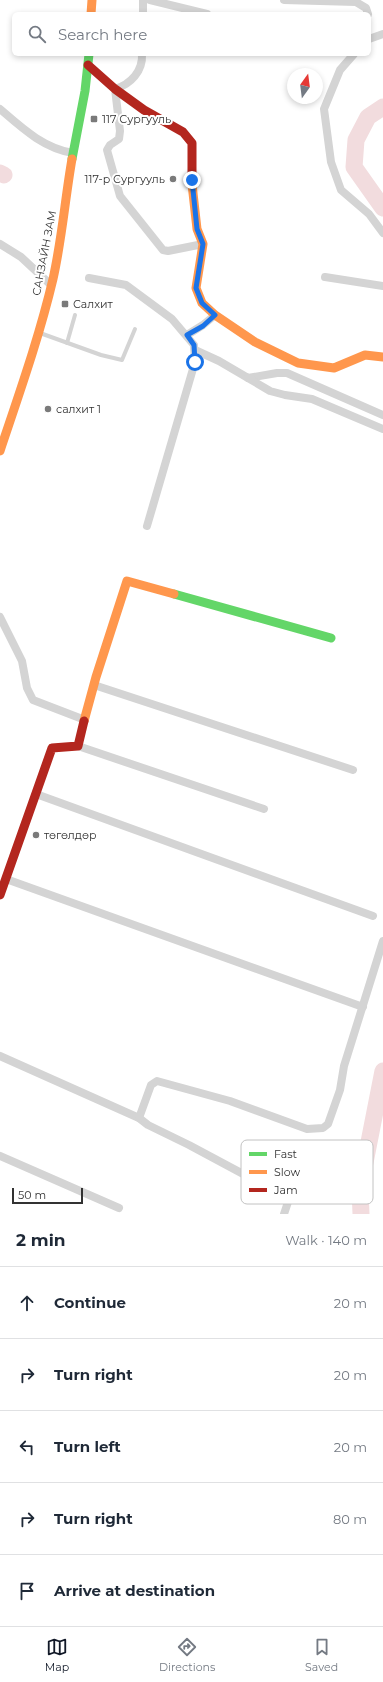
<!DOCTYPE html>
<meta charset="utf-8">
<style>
:root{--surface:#fff;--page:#f2f2f3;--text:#1f2937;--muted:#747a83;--line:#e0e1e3;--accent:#111827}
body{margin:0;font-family:Montserrat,sans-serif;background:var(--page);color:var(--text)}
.compass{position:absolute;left:287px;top:68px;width:36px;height:36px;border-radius:50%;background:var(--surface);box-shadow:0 2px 6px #0003;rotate:14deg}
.scale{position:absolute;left:12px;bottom:10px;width:71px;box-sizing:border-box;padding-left:4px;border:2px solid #323232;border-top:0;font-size:11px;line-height:14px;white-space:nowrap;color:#323232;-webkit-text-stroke:3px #fff;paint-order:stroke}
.stop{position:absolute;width:12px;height:12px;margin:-9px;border:3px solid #1a73e8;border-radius:50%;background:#fff}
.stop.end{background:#1a73e8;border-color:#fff;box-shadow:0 1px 4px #0008}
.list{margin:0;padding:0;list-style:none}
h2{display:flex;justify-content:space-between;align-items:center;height:52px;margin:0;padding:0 16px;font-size:17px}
h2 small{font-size:13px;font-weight:400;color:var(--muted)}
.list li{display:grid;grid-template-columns:26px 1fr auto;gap:12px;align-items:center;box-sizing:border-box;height:72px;padding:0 16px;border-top:1px solid var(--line)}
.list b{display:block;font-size:15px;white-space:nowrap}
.list em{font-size:13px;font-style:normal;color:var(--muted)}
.icon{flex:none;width:22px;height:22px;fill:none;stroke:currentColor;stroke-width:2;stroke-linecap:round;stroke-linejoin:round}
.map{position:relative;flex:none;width:383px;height:1214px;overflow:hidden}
.search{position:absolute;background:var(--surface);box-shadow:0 2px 6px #0003;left:12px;right:12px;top:12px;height:44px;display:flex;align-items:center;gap:10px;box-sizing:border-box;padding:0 14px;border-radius:6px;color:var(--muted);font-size:15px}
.sheet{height:412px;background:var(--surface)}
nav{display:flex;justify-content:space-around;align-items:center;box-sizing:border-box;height:56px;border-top:1px solid var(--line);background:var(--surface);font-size:11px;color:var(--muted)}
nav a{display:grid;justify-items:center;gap:2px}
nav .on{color:var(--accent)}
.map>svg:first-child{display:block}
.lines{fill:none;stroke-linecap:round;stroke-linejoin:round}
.river{stroke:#f2dcde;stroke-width:17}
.lane{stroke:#d4d4d4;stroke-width:4}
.street{stroke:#d4d4d4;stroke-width:8}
.fast{stroke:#63d668;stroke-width:9}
.slow{stroke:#ff974d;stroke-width:9}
.jam{stroke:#b3261e;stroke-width:9}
.route{stroke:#1a73e8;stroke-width:5}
.poi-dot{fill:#7a7a7a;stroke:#fff;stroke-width:1.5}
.labels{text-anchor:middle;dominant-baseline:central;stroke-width:4;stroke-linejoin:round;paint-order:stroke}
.poi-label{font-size:11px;fill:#323232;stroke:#fff;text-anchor:start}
.street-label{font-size:11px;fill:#323232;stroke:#fff}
.key{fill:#fff;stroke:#c2c2c2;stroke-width:1}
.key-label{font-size:11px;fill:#323232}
</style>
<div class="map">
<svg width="383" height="1214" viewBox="0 0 383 1214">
<rect width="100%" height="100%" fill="#fff"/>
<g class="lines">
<!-- river -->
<g class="river">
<path d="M383 107 368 117 356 140 354 167 383 208"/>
<path d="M0 173 4 175"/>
<path d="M361 1214 360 1188 383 1071"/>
</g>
<!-- lane -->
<g class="lane">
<path d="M40 333 101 355 122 360 135 329"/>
<path d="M67 343 75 315"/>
</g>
<!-- street -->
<g class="street">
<path d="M150 0 207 14"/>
<path d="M284 0 356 2 366 8 368 14"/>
<path d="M143 14V0"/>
<path d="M369 39 383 34"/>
<path d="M142 54C143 71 131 84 115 89L120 131 119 139 110 145 107 150 120 196 163 250 168 251 203 244"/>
<path d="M354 54 340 70 324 109 331 162 341 190 369 214 383 233"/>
<path d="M0 109C22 128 43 148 73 153"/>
<path d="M0 244 21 257 51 285"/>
<path d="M325 277 383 286"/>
<path d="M89 278 126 285 172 319 194 345 195 362 147 526"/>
<path d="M187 335 203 325 215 315"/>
<path d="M195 350 219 361 248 378 277 373H287L383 415"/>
<path d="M248 378 270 391 285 395 312 399 383 429"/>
<path d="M0 617 22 661 27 688 33 700 85 720"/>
<path d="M94 685 353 770"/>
<path d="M78 746 264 809"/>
<path d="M36 794 373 916"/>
<path d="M6 879 363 1007"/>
<path d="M0 1056 139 1118 148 1125 189 1145 260 1183 285 1193 289 1199 284 1214"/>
<path d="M139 1118 151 1085 157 1081 230 1101 307 1129 323 1128 328 1124 340 1090 344 1066 383 941"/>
<path d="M0 1156 119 1208"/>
</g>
<!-- fast -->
<g class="fast">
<path d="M72 159 85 91 89 54"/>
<path d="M174 594 331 638"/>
</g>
<!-- slow -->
<g class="slow">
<path d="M91 14 92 0"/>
<path d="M192 184 197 229 203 244 196 288 202 303 215 315 255 342 298 363 334 368 365 355 383 357"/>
<path d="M0 451C19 394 39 338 53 279 62 239 65 199 72 159"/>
<path d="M84 721 96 677 127 581 174 594"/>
</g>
<!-- jam -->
<g class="jam">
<path d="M88 65 115 89 144 110 183 132 192 143V184"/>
<path d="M0 895 52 748 78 746 84 721"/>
</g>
</g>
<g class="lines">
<!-- route -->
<path class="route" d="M192 180 197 229 203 244 196 288 202 303 215 315 203 326 187 335 194 345 195 362"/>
</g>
<!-- markers -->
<g class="poi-dot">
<rect x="90" y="115" width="8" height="8" rx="2"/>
<circle cx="173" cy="179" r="4"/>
<rect x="61" y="300" width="8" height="8" rx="2"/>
<circle cx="48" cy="409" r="4"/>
<circle cx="36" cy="835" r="4"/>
</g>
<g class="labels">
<!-- poi labels -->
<g class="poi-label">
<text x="102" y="119">117 Сургууль</text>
<text x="165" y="179" text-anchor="end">117-р Сургууль</text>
<text x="73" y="304">Салхит</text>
<text x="56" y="409">салхит 1</text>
<text x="44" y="835">төгөлдөр</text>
</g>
<!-- street labels -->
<g class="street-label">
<text transform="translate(44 253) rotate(-79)">САНЗАЙН ЗАМ</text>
</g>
</g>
<!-- legend -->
<rect x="241" y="1140" width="132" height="64" rx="6" class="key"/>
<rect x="249" y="1152" width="18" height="4" fill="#63d668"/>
<rect x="249" y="1170" width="18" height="4" fill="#ff974d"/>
<rect x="249" y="1188" width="18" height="4" fill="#b3261e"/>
<g class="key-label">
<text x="274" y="1158">Fast</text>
<text x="274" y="1176">Slow</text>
<text x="274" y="1194">Jam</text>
</g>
</svg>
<svg class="compass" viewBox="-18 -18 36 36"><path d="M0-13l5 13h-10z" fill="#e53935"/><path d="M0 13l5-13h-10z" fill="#747a83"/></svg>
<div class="scale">50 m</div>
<div class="stop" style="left:195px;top:362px"></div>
<div class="stop end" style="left:192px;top:180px"></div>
<div class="search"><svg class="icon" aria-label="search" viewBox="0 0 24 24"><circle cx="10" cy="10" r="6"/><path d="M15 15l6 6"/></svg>Search here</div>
</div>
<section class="sheet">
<h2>2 min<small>Walk · 140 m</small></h2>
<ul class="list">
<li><svg class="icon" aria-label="ahead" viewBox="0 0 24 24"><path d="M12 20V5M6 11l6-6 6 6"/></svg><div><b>Continue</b></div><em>20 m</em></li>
<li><svg class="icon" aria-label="right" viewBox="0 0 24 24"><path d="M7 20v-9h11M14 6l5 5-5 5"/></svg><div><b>Turn right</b></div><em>20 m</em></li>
<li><svg class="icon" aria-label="left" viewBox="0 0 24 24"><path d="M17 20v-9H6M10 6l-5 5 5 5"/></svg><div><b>Turn left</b></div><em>20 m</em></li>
<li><svg class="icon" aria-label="right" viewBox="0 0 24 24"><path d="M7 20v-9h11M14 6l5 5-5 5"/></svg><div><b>Turn right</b></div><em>80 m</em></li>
<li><svg class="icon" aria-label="arrive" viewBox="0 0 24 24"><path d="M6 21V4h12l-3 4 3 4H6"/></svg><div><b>Arrive at destination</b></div></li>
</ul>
</section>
<nav>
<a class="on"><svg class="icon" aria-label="map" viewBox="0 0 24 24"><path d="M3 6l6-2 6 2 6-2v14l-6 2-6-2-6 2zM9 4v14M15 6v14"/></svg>Map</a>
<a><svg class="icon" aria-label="directions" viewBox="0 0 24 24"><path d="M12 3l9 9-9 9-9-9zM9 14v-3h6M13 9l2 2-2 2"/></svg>Directions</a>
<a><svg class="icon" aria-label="saved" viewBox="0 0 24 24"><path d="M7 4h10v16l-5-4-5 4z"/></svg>Saved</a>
</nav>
